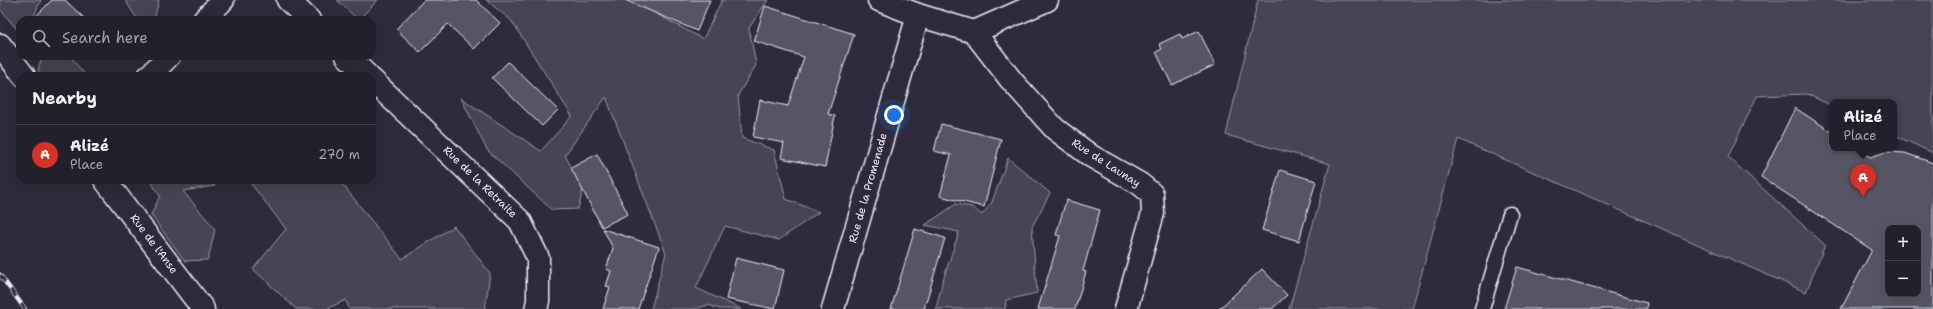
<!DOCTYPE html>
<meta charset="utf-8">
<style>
:root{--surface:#23202e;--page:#2f2d3a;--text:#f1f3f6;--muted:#a3a3aa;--line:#403e4a;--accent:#d93025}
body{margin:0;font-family:"Shantell Sans",sans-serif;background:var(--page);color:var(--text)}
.controls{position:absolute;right:12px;bottom:12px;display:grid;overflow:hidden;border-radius:8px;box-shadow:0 4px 16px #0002}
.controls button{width:36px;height:36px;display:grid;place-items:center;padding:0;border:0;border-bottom:1px solid var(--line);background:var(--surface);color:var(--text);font:20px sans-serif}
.you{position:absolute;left:894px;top:115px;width:14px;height:14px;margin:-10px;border:3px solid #fff;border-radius:50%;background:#1a73e8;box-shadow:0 0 0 6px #1a73e833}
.badge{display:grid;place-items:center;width:26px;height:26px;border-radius:50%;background:var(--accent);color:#fff;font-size:13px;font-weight:700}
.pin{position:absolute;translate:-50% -33px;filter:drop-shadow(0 1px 2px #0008)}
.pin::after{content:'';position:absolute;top:21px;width:14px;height:12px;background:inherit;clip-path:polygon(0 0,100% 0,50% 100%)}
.popup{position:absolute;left:1829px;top:99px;width:68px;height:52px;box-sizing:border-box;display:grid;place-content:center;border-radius:8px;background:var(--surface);filter:drop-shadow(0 1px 3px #0005);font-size:13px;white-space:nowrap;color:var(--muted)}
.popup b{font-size:15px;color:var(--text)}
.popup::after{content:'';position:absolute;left:50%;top:100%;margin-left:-8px;border:8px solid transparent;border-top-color:var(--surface)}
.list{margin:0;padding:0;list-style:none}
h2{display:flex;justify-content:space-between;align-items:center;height:52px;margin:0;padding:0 16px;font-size:17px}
h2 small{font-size:13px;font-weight:400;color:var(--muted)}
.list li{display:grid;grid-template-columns:26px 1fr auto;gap:12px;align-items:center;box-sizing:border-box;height:60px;padding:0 16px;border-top:1px solid var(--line)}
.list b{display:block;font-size:15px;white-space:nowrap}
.list p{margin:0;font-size:13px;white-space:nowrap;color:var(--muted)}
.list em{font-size:13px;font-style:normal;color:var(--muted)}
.icon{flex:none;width:22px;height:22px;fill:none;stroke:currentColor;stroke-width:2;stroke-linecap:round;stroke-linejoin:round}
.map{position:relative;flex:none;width:1933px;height:309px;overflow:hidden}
.search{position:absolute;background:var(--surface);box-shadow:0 4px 16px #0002;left:16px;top:16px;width:360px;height:44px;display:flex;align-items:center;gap:10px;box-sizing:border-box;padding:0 14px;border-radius:12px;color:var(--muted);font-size:15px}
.panel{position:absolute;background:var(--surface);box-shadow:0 4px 16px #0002;left:16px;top:72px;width:360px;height:112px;border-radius:12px}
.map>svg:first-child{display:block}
.green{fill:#464455;stroke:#979aa6}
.building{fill:#575565;stroke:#e8f1f8;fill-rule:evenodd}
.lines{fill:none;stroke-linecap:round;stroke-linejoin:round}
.lane-casing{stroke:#e8f1f8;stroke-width:17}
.street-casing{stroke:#e8f1f8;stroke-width:25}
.lane{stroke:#2f2a3d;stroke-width:14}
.street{stroke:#2f2a3d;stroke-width:22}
.rail-casing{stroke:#e8f1f8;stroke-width:4.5}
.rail{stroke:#2f2a3d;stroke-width:3;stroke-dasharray:9;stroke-linecap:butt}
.labels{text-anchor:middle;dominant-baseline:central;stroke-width:3;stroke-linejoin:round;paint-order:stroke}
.street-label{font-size:11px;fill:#e8f1f8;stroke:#2f2a3d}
</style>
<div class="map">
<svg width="1933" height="309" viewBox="0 0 1933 309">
<rect width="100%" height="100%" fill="#2f2a3d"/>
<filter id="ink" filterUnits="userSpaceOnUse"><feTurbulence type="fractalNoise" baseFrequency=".025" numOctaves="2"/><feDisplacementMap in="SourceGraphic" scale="8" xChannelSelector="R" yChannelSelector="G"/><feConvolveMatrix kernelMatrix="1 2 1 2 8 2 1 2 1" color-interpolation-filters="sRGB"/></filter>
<g filter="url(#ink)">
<!-- green -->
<g class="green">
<path d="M0 0H41L32 20H20V33L0 9Z"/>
<path d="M125 0H159L154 20H138Z"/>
<path d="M337 0H378L358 20Z"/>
<path d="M486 0H630L703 39 722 0H768L749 28 756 65 738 95 742 138 774 150 786 199 819 212 779 240 725 226 696 288 741 309H720L708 305 695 309H651L666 253 606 97 565 155 583 189 578 209 552 210 487 150 461 98 541 151 572 116 511 20Z"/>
<path d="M1258 0H1933V153L1894 135V102H1832V106L1807 94 1757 96 1728 157 1825 245 1806 292 1458 139 1412 309H1289L1330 164 1226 135Z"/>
<path d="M42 56H70L86 76H42L38 70Z"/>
<path d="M1008 158 1050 193 1032 227 1037 293 1006 300 1005 309H936L942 283 959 232 925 225 956 204 972 207 982 215 992 202Z"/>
<path d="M150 180H206L215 186 183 191 215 229 208 260 185 261 151 215 160 196Z"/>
<path d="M248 180H339L402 259 454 226 490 273 485 309H349L346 300 326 309H296L253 269 286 229Z"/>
</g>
<!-- building -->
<g class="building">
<path d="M52 0H65L86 20H32Z"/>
<path d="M424 0H476L500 23 474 49 448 24 420 52 396 29Z"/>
<path d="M625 0H710L697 31Z"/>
<path d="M765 6 854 34 828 114 835 116 825 167 781 158 784 143 753 137 760 100 788 106 804 57 754 41Z"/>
<path d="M1199 31 1215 65 1172 85 1156 52 1162 49 1159 44 1180 34 1182 39Z"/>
<path d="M508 62 558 110 542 126 492 78Z"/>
<path d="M1795 108 1832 132V148H1856L1870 157 1886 152 1905 153 1933 163V309H1841L1872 250 1761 177ZM1888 228H1918V294H1888Z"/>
<path d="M941 124 1001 139 984 207 940 196 951 155 934 151Z"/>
<path d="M597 154 628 214 602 227 571 168Z"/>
<path d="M1280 170 1316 181 1299 241 1262 230Z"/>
<path d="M1066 200 1100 210 1083 271 1086 272 1075 309H1038L1060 236 1056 235Z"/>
<path d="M603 229 659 247 638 309H603L610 287 606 286 611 271 606 269 613 248Z"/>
<path d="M915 229 945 238 924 309H891Z"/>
<path d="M736 258 784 270 775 309 726 299Z"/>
<path d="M1517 267 1647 303 1646 309H1504Z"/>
<path d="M1262 269 1287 295 1272 309H1219Z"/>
</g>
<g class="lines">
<defs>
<path id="lane" d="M1482 309 1510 214"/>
<g id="street">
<path d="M288 0 309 20"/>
<path d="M918 15 974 32 1011 80 1055 129 1091 156 1140 184 1152 194 1153 213 1126 309"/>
<path d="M204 20 223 0"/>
<path d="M974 32 1047 0"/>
<path d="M0 45 24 76"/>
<path d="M347 56 368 76"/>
<path d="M149 76 169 56"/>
<path d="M372 80 520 221 538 258V301L536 309"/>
<path d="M105 180 203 309"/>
<path d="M833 309 918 15 879 0"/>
</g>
</defs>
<!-- lane casing -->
<use href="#lane" class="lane-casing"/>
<!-- street casing -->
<use href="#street" class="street-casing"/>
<!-- lane -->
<use href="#lane" class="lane"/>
<!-- street -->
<use href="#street" class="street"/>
<defs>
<path id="rail" d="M0 275 25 309"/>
</defs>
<!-- rail casing -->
<use href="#rail" class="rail-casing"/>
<!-- rail -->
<use href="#rail" class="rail"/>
</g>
</g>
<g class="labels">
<!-- street labels -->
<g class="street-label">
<text transform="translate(1106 163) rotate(33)">Rue de Launay</text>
<text transform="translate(480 182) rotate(44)">Rue de la Retraite</text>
<text transform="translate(868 188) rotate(-74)">Rue de la Promenade</text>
<text transform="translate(154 244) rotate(53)">Rue de l'Anse</text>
</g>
</g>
</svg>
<div class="controls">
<button>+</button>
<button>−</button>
</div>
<div class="you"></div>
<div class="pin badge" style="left:1863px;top:197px">A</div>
<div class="popup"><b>Alizé</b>Place</div>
<div class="search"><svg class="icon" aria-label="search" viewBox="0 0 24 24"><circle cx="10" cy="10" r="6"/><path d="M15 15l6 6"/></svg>Search here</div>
<section class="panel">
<h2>Nearby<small></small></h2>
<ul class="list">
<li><span class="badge">A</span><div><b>Alizé</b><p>Place</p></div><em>270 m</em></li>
</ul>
</section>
</div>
